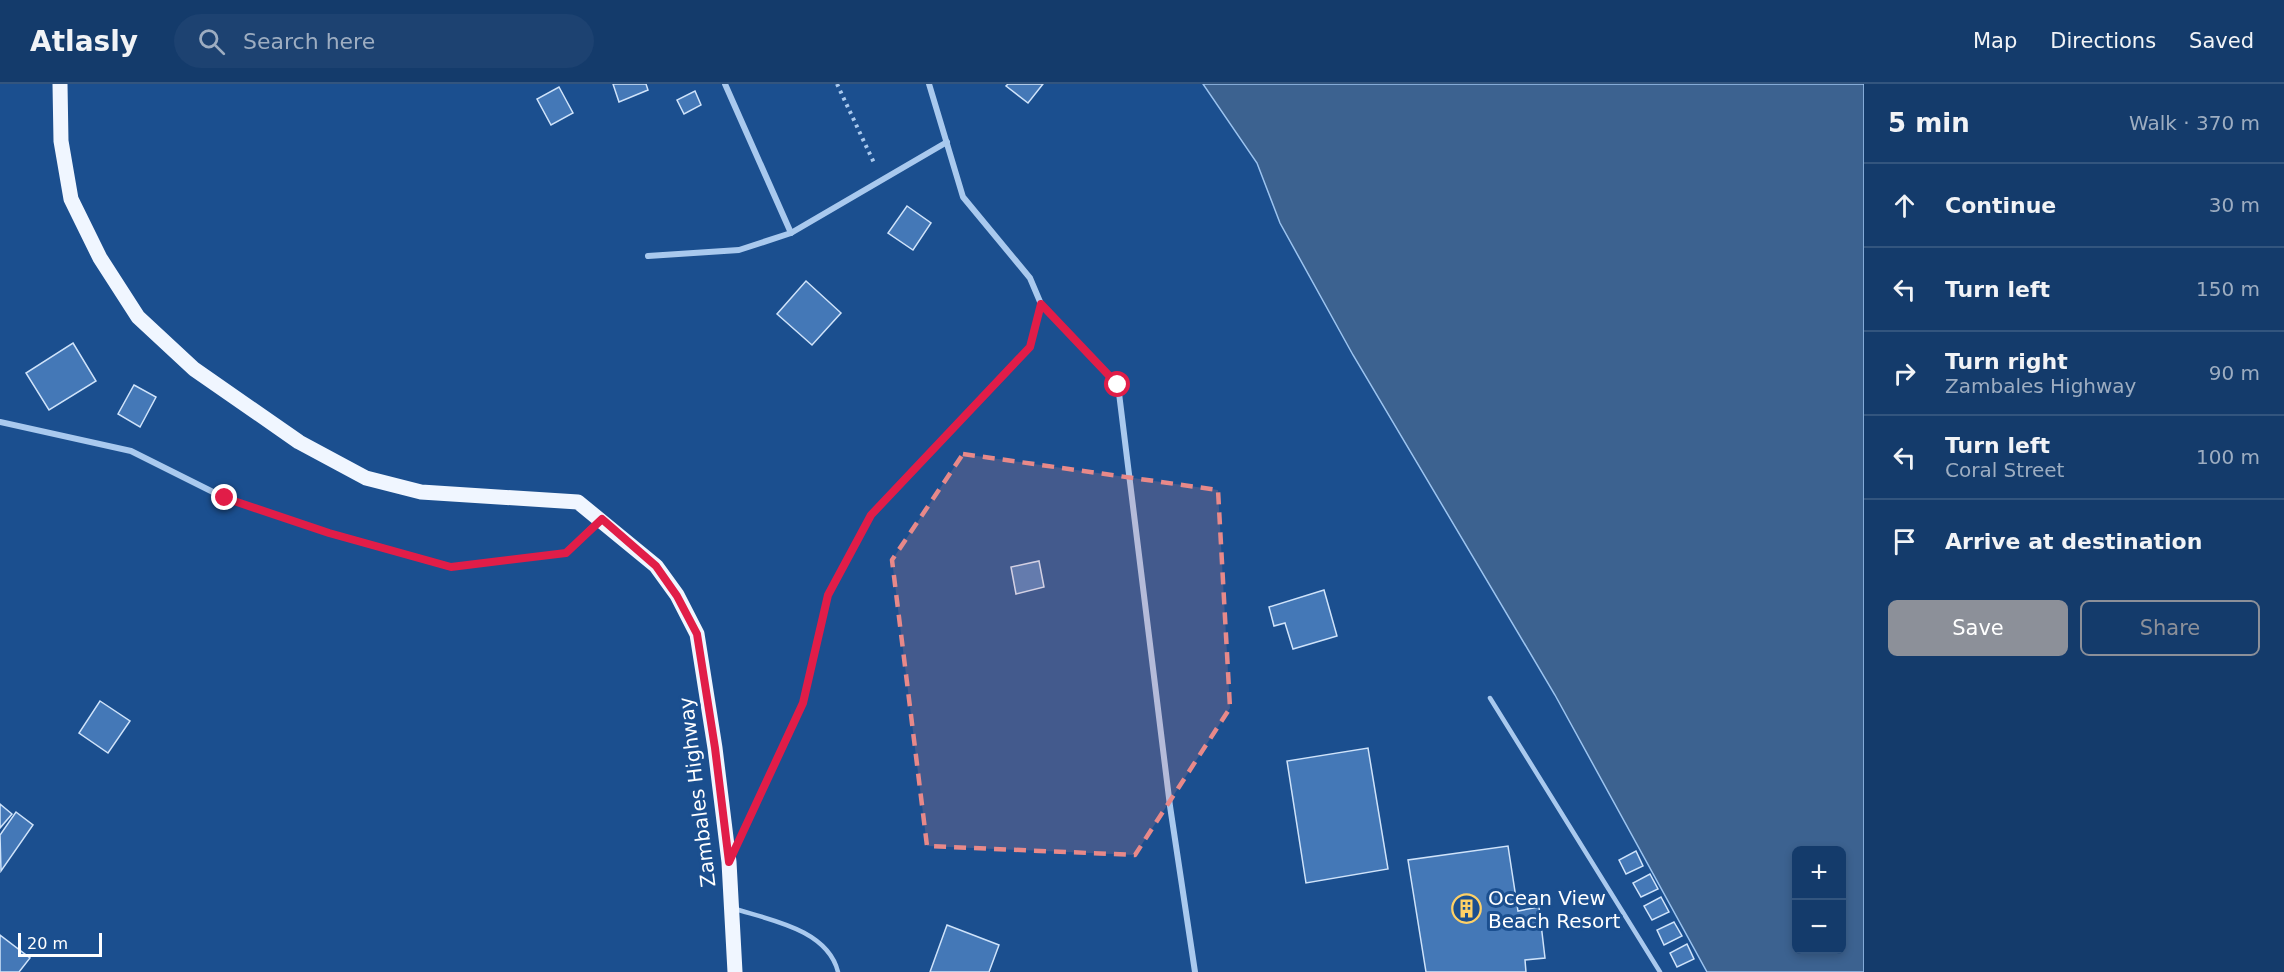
<!DOCTYPE html>
<meta charset="utf-8">
<style>
:root{--surface:#143b6b;--page:#1d4271;--text:#f1f3f6;--muted:#9dadc1;--line:#33557e;--accent:#8c9099}
body{margin:0;font-family:"DejaVu Sans",sans-serif;background:var(--page);color:var(--text)}
.controls{position:absolute;right:18px;bottom:18px;display:grid;overflow:hidden;border-radius:9px;box-shadow:0 3px 9px #0003}
.controls button{width:54px;height:54px;display:grid;place-items:center;padding:0;border:0;border-bottom:2px solid var(--line);background:var(--surface);color:var(--text);font:30px sans-serif}
.scale{position:absolute;left:18px;bottom:15px;width:84px;box-sizing:border-box;padding-left:6px;border:3px solid #fff;border-top:0;font-size:16px;line-height:21px;white-space:nowrap;color:#fff;-webkit-text-stroke:4px #1b4f8f;paint-order:stroke}
.stop{position:absolute;width:18px;height:18px;margin:-14px;border:4px solid #e11d48;border-radius:50%;background:#fff}
.stop.end{background:#e11d48;border-color:#fff;box-shadow:0 2px 6px #0008}
.list{margin:0;padding:0;list-style:none}
h2{display:flex;justify-content:space-between;align-items:center;height:78px;margin:0;padding:0 24px;font-size:26px}
h2 small{font-size:20px;font-weight:400;color:var(--muted)}
.list li{display:grid;grid-template-columns:39px 1fr auto;gap:18px;align-items:center;box-sizing:border-box;height:84px;padding:0 24px;border-top:2px solid var(--line)}
.list b{display:block;font-size:22px;white-space:nowrap}
.list p{margin:0;font-size:20px;white-space:nowrap;color:var(--muted)}
.list em{font-size:20px;font-style:normal;color:var(--muted)}
.actions{display:flex;gap:12px;padding:18px 24px}
.actions a{flex:1;padding:14px 0;border:2px solid var(--accent);border-radius:9px;text-align:center;font-size:21px;color:var(--accent)}
.actions .main{background:var(--accent);color:#fff}
.icon{flex:none;width:33px;height:33px;fill:none;stroke:currentColor;stroke-width:2;stroke-linecap:round;stroke-linejoin:round}
.map{position:relative;flex:none;width:1864px;height:888px;overflow:hidden}
header{display:flex;align-items:center;gap:36px;box-sizing:border-box;height:84px;padding:0 30px;background:var(--surface);border-bottom:2px solid var(--line)}
header strong{font-size:28px}
nav{display:flex;gap:33px;margin-inline-start:auto;font-size:21px}
.search{width:420px;height:54px;background:var(--page);display:flex;align-items:center;gap:15px;box-sizing:border-box;padding:0 21px;border-radius:33px;color:var(--muted);font-size:22px}
main{display:flex}
aside{flex:1;background:var(--surface)}
.map>svg:first-child{display:block}
.water{fill:#3c6290;stroke:#9cc4f0;stroke-width:1.5;fill-rule:evenodd}
.building{fill:#4478b7;stroke:#cfe3fa;stroke-width:1.5}
.lines{fill:none;stroke-linecap:round;stroke-linejoin:round}
.path{stroke:#a9c9ee;stroke-width:4;stroke-dasharray:3 4.5;stroke-linecap:butt}
.service{stroke:#a9c9ee;stroke-width:4.5}
.minor{stroke:#a9c9ee;stroke-width:6}
.primary{stroke:#f0f6ff;stroke-width:15}
.route{stroke:#e11d48;stroke-width:8}
.marked{fill:#e88989;fill-opacity:0.2;stroke:#e88989;stroke-width:4.5;stroke-dasharray:12 8;stroke-linejoin:round}
.labels{text-anchor:middle;dominant-baseline:central;stroke-width:6;stroke-linejoin:round;paint-order:stroke}
.street-label{font-size:20px;fill:#fff;stroke:#1b4f8f}
.poi-label{font-size:20px;fill:#fff;stroke:#1b4f8f;text-anchor:start}
</style>
<header>
<strong>Atlasly</strong>
<div class="search"><svg class="icon" aria-label="search" viewBox="0 0 24 24"><circle cx="10" cy="10" r="6"/><path d="M15 15l6 6"/></svg>Search here</div>
<nav><a>Map</a><a>Directions</a><a>Saved</a></nav>
</header>
<main>
<div class="map">
<svg width="1864" height="888" viewBox="0 0 1864 888">
<rect width="100%" height="100%" fill="#1b4f8f"/>
<!-- water -->
<path class="water" d="M1203 0H1864V888H1707L1555 611 1353 271 1280 139 1257 79ZM1796 766H1842V866H1796Z"/>
<!-- building -->
<g class="building">
<path d="M613 0H646L648 6 619 18Z"/>
<path d="M1008 0H1043L1028 19 1006 2Z"/>
<path d="M559 3 573 29 551 41 537 15Z"/>
<path d="M695 7 701 21 684 30 677 16Z"/>
<path d="M907 122 931 139 913 166 888 149Z"/>
<path d="M806 197 841 229 812 261 777 230Z"/>
<path d="M73 259 96 297 49 326 26 289Z"/>
<path d="M134 301 156 313 140 343 118 330Z"/>
<path d="M1039 477 1044 503 1016 510 1011 483Z"/>
<path d="M1324 506 1337 552 1293 565 1285 539 1274 542 1269 523Z"/>
<path d="M100 617 130 637 108 669 79 649Z"/>
<path d="M1368 664 1388 785 1306 799 1287 677Z"/>
<path d="M0 720 12 730 0 744Z"/>
<path d="M16 728 33 741 1 787 0 751Z"/>
<path d="M1508 762 1518 827 1539 823 1545 874 1525 876 1526 888H1426L1408 776Z"/>
<path d="M1636 767 1643 782 1626 790 1619 776Z"/>
<path d="M1650 790 1658 805 1641 813 1633 799Z"/>
<path d="M1661 813 1669 828 1652 836 1644 822Z"/>
<path d="M1674 838 1682 852 1664 861 1657 846Z"/>
<path d="M947 841 999 861 989 888H930Z"/>
<path d="M0 851 30 874 19 888H0Z"/>
<path d="M1687 860 1694 875 1677 883 1670 869Z"/>
</g>
<g class="lines">
<!-- path -->
<path class="path" d="M837 0 875 81"/>
<!-- service -->
<g class="service">
<path d="M1490 614 1660 888"/>
<path d="M735 825C771 836 828 846 838 888"/>
</g>
<!-- minor -->
<g class="minor">
<path d="M725 0 791 149"/>
<path d="M648 172 739 166 791 149 947 58"/>
<path d="M1041 220 1118 301 1170 722 1195 888"/>
<path d="M0 338 131 367 225 414 329 449 451 483 566 469 599 437"/>
<path d="M732 772 803 619 828 511 871 431 1030 263 1041 220 1030 194 963 113 929 0"/>
</g>
<!-- primary -->
<path class="primary" d="M60 0 61 57 71 115 100 174 138 233 194 285 299 358 366 394 421 408 578 418 656 482 677 511 697 550 715 664 729 778 735 888"/>
</g>
<g class="lines">
<!-- route -->
<path class="route" d="M225 414 329 449 451 483 566 469 602 435 656 482 677 512 697 550 715 664 729 778 803 619 828 511 871 431 1030 263 1041 220 1118 301"/>
</g>
<!-- marked area -->
<path class="marked" d="M963 370 1218 406 1230 624 1135 771 927 762 892 476Z"/>
<!-- icons -->
<defs>
<symbol id="building-ring" viewBox="-11 -11 22 22"><circle r="9.5" fill="#1b4f8f" stroke="#ffd166" stroke-width="1.5"/><path d="M-4-6H4V6H1V3H-1V6H-4ZM-2.5-4.3h1.7v1.8h-1.7ZM.8-4.3h1.7v1.8H.8ZM-2.5-1h1.7V.8h-1.7ZM.8-1h1.7V.8H.8Z" fill="#ffd166"/></symbol>
</defs>
<g fill-rule="evenodd">
<use href="#building-ring" x="1450" y="808" width="33" height="33"/>
</g>
<g class="labels">
<!-- street labels -->
<g class="street-label">
<text transform="translate(697 708) rotate(-97)">Zambales Highway</text>
</g>
<!-- poi labels -->
<g class="poi-label">
<text x="1488" y="814">Ocean View<tspan x="1488" dy="23">Beach Resort</tspan></text>
</g>
</g>
</svg>
<div class="controls">
<button>+</button>
<button>−</button>
</div>
<div class="scale">20 m</div>
<div class="stop" style="left:1118px;top:301px"></div>
<div class="stop end" style="left:225px;top:414px"></div>
</div>
<aside>
<h2>5 min<small>Walk · 370 m</small></h2>
<ul class="list">
<li><svg class="icon" aria-label="ahead" viewBox="0 0 24 24"><path d="M12 20V5M6 11l6-6 6 6"/></svg><div><b>Continue</b></div><em>30 m</em></li>
<li><svg class="icon" aria-label="left" viewBox="0 0 24 24"><path d="M17 20v-9H6M10 6l-5 5 5 5"/></svg><div><b>Turn left</b></div><em>150 m</em></li>
<li><svg class="icon" aria-label="right" viewBox="0 0 24 24"><path d="M7 20v-9h11M14 6l5 5-5 5"/></svg><div><b>Turn right</b><p>Zambales Highway</p></div><em>90 m</em></li>
<li><svg class="icon" aria-label="left" viewBox="0 0 24 24"><path d="M17 20v-9H6M10 6l-5 5 5 5"/></svg><div><b>Turn left</b><p>Coral Street</p></div><em>100 m</em></li>
<li><svg class="icon" aria-label="arrive" viewBox="0 0 24 24"><path d="M6 21V4h12l-3 4 3 4H6"/></svg><div><b>Arrive at destination</b></div></li>
</ul>
<div class="actions"><a class="main">Save</a><a>Share</a></div>
</aside>
</main>
